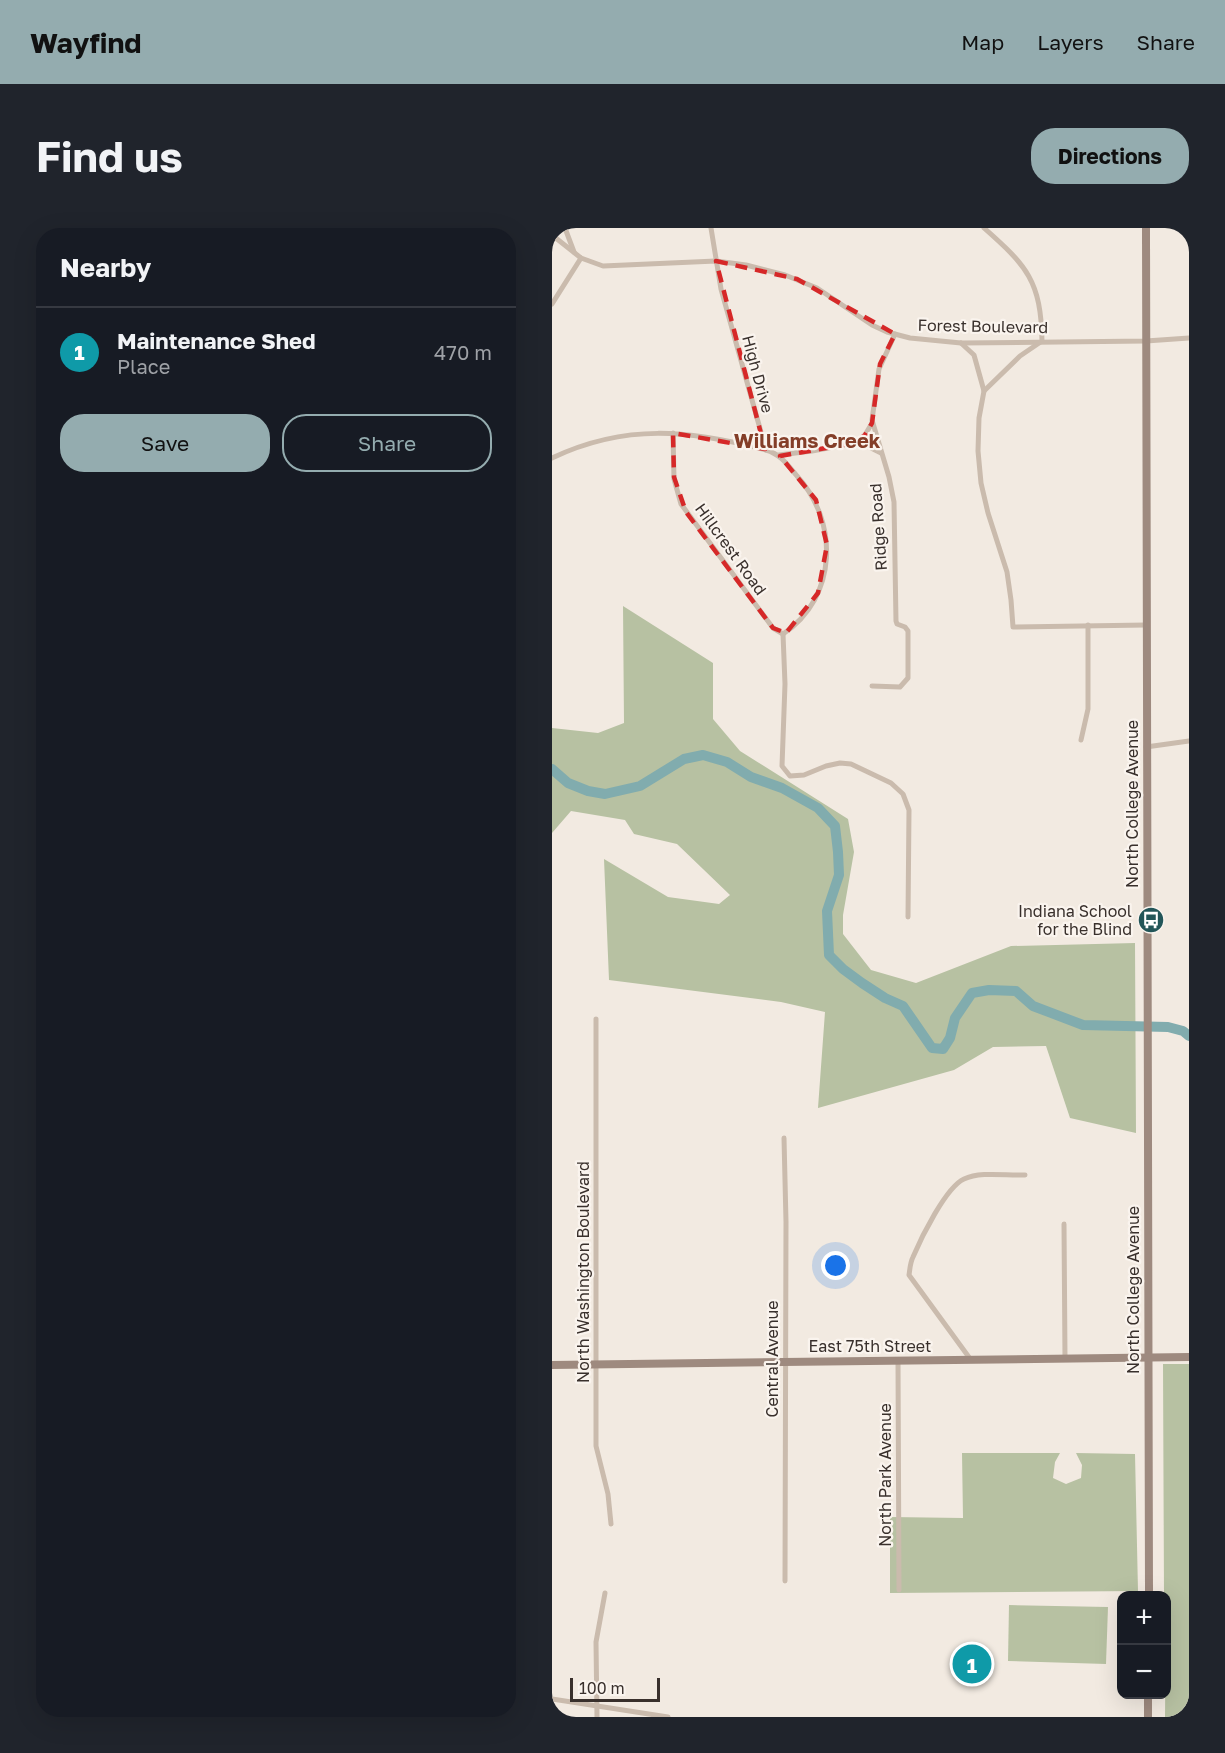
<!DOCTYPE html>
<meta charset="utf-8">
<style>
:root{--surface:#171b24;--page:#20242c;--text:#f1f3f6;--muted:#9ea1a6;--line:#363941;--accent:#94acaf}
body{margin:0;font-family:"Golos Text",sans-serif;background:var(--page);color:var(--text)}
.controls{position:absolute;right:18px;bottom:18px;display:grid;overflow:hidden;border-radius:12px;box-shadow:0 6px 24px #0002}
.controls button{width:54px;height:54px;display:grid;place-items:center;padding:0;border:0;border-bottom:2px solid var(--line);background:var(--surface);color:var(--text);font:30px sans-serif}
.scale{position:absolute;left:18px;bottom:15px;width:90px;box-sizing:border-box;padding-left:6px;border:3px solid #39302c;border-top:0;font-size:16px;line-height:21px;white-space:nowrap;color:#39302c;-webkit-text-stroke:4px #faf4ee;paint-order:stroke}
.you{position:absolute;left:284px;top:1038px;width:21px;height:21px;margin:-15px;border:4px solid #fff;border-radius:50%;background:#1a73e8;box-shadow:0 0 0 9px #1a73e833}
.badge{display:grid;place-items:center;width:39px;height:39px;border-radius:50%;background:var(--accent);color:#fff;font-size:20px;font-weight:700}
.pin{position:absolute;translate:-50% -50%;border:3px solid #fff;box-shadow:0 2px 6px #0006}
.list{margin:0;padding:0;list-style:none}
h2{display:flex;justify-content:space-between;align-items:center;height:78px;margin:0;padding:0 24px;font-size:26px}
h2 small{font-size:20px;font-weight:400;color:var(--muted)}
.list li{display:grid;grid-template-columns:39px 1fr auto;gap:18px;align-items:center;box-sizing:border-box;height:90px;padding:0 24px;border-top:2px solid var(--line)}
.list b{display:block;font-size:22px;white-space:nowrap}
.list p{margin:0;font-size:20px;white-space:nowrap;color:var(--muted)}
.list em{font-size:20px;font-style:normal;color:var(--muted)}
.actions{display:flex;gap:12px;padding:18px 24px}
.actions a{flex:1;padding:14px 0;border:2px solid var(--accent);border-radius:24px;text-align:center;font-size:21px;color:var(--accent)}
.actions .main{background:var(--accent);color:#111}
.map{position:relative;flex:none;width:637px;height:1489px;overflow:hidden;border-radius:24px}
header{display:flex;align-items:center;gap:36px;box-sizing:border-box;height:84px;padding:0 30px;background:var(--accent);color:#111}
header strong{font-size:28px}
nav{display:flex;gap:33px;margin-inline-start:auto;font-size:21px}
.intro{display:flex;align-items:center;justify-content:space-between;box-sizing:border-box;height:144px;padding:0 36px}
h1{margin:0;font-size:42px}
.button{padding:15px 27px;border-radius:24px;background:var(--accent);color:#111;font-size:21px;font-weight:700}
main{display:flex;gap:36px;padding:0 36px}
aside{flex:1;background:var(--surface);border-radius:24px;box-shadow:0 6px 24px #0002}
.map>svg:first-child{display:block}
.green{fill:#b7c1a2}
.lines{fill:none;stroke-linecap:round;stroke-linejoin:round}
.river{stroke:#81acae;stroke-width:10}
.street{stroke:#cabbad;stroke-width:5}
.secondary{stroke:#9e8a7f;stroke-width:8}
.marked{fill:none;stroke:#d62828;stroke-width:4.5;stroke-dasharray:12 8;stroke-linejoin:round}
.labels{text-anchor:middle;dominant-baseline:central;stroke-width:4.5;stroke-linejoin:round;paint-order:stroke}
.street-label{font-size:16px;fill:#39302c;stroke:#faf4ee}
.poi-label{font-size:16px;fill:#39302c;stroke:#faf4ee;text-anchor:end}
.quarter-label{font-size:20px;font-weight:bold;fill:#843e28;stroke:#faf4ee}
</style>
<header>
<strong>Wayfind</strong>
<nav><a>Map</a><a>Layers</a><a>Share</a></nav>
</header>
<div class="intro"><h1>Find us</h1><a class="button">Directions</a></div>
<main>
<aside>
<h2>Nearby<small></small></h2>
<ul class="list">
<li><span class="badge" style="background:#0f9aa8">1</span><div><b>Maintenance Shed</b><p>Place</p></div><em>470 m</em></li>
</ul>
<div class="actions"><a class="main">Save</a><a>Share</a></div>
</aside>
<div class="map">
<svg width="637" height="1489" viewBox="0 0 637 1489">
<rect width="100%" height="100%" fill="#f2eae1"/>
<!-- green -->
<g class="green">
<path d="M71 378 161 435V491L188 523 296 591 302 624 291 687V706L319 742 364 755 459 718 583 715 584 905 518 890 494 818 441 819 402 842 266 880 273 784 229 774 57 752 52 631 116 669 167 676 178 667 125 616 82 606 73 592 19 583 0 605V500L46 505 72 495Z"/>
<path d="M611 1136H637V1489H613L614 1368 612 1367Z"/>
<path d="M410 1225H508L503 1234 501 1250 514 1256 529 1250 530 1237 524 1225 583 1226 586 1363 338 1365V1289L411 1290Z"/>
<path d="M457 1377 556 1379 554 1436 456 1433Z"/>
</g>
<g class="lines">
<!-- river -->
<path class="river" d="M0 541 16 555 36 563 53 566 88 558 132 531 151 527 175 534 199 549 230 560 266 580 283 598 286 624 287 647 275 683 277 727 291 741 310 755 333 770 351 778 380 820 391 821 398 810 403 790 420 765 437 762 464 763 481 778 531 797 616 799 631 803 637 808"/>
<!-- street -->
<g class="street">
<path d="M13 0 22 24"/>
<path d="M159 0 169 61 214 222C228 226 235 236 245 248 287 294 286 369 231 406"/>
<path d="M432 0C475 38 489 53 490 113L468 128 432 163 427 190 426 223 429 255 436 285 455 344 459 372 461 399 594 397"/>
<path d="M0 7 29 30 51 38 164 33 194 37 233 47 265 60 320 97 335 104 358 110 409 115 594 113 637 110"/>
<path d="M0 76 29 30"/>
<path d="M409 115 422 127 432 163"/>
<path d="M121 205 122 251 129 276 221 400 231 406"/>
<path d="M303 215 313 207 320 195"/>
<path d="M227 227 260 223 303 215 315 218 329 225"/>
<path d="M0 230C74 195 137 202 214 222"/>
<path d="M231 406 233 456 230 538 238 548 252 547 274 538 288 535 299 536 339 555 351 566 357 582 356 689"/>
<path d="M320 458 348 459 356 450V403L353 399 345 396 344 393 342 274 337 249 320 192 327 141 343 106"/>
<path d="M529 512 536 481V397"/>
<path d="M594 519 637 513"/>
<path d="M44 791V1218L56 1266 59 1296"/>
<path d="M232 910 234 994 233 1353"/>
<path d="M512 996 513 1131"/>
<path d="M419 1132 357 1047C358 1041 358 1035 361 1029 369 1010 394 959 412 951 429 943 455 948 473 947"/>
<path d="M346 1133 347 1362"/>
<path d="M0 1471 116 1489"/>
<path d="M45 1489 44 1414 53 1365"/>
</g>
<!-- secondary -->
<g class="secondary">
<path d="M594 0 597 1368"/>
<path d="M0 1137 637 1129"/>
<path d="M596 1489V1466"/>
</g>
</g>
<!-- marked area -->
<path class="marked" d="M164 33 245 51 343 106 328 136 320 195 313 207 303 215 228 228 264 272 275 317 266 365 234 405 221 400 134 284 122 249 121 205 213 221Z"/>
<!-- icons -->
<defs>
<symbol id="bus-disc" viewBox="-11 -11 22 22"><circle r="9.5" fill="#235659" stroke="#faf4ee"/><path d="M-5-6H5V4H4V6H2V4H-2V6H-4V4H-5ZM-3.5-4V0h7V-4ZM-3.5 1.2v1.5H-2V1.2ZM2 1.2v1.5H3.5V1.2Z" fill="#fff"/></symbol>
</defs>
<g fill-rule="evenodd">
<use href="#bus-disc" x="584" y="677" width="30" height="30"/>
</g>
<g class="labels">
<!-- street labels -->
<g class="street-label">
<text transform="translate(431 98) rotate(1)">Forest Boulevard</text>
<text transform="translate(206 146) rotate(75)">High Drive</text>
<text transform="translate(326 299) rotate(-94)">Ridge Road</text>
<text transform="translate(179 321) rotate(54)">Hillcrest Road</text>
<text transform="translate(580 576) rotate(-90)">North College Avenue</text>
<text transform="translate(31 1044) rotate(-90)">North Washington Boulevard</text>
<text transform="translate(581 1062) rotate(-90)">North College Avenue</text>
<text x="318" y="1118">East 75th Street</text>
<text transform="translate(220 1131) rotate(-90)">Central Avenue</text>
<text transform="translate(333 1247) rotate(-90)">North Park Avenue</text>
</g>
<!-- poi labels -->
<g class="poi-label">
<text x="580" y="683">Indiana School<tspan x="580" dy="18">for the Blind</tspan></text>
</g>
<!-- quarter labels -->
<g class="quarter-label">
<text x="255" y="212">Williams Creek</text>
</g>
</g>
</svg>
<div class="controls">
<button>+</button>
<button>−</button>
</div>
<div class="scale">100 m</div>
<div class="you"></div>
<div class="pin badge" style="left:420px;top:1436px;background:#0f9aa8">1</div>
</div>
</main>
